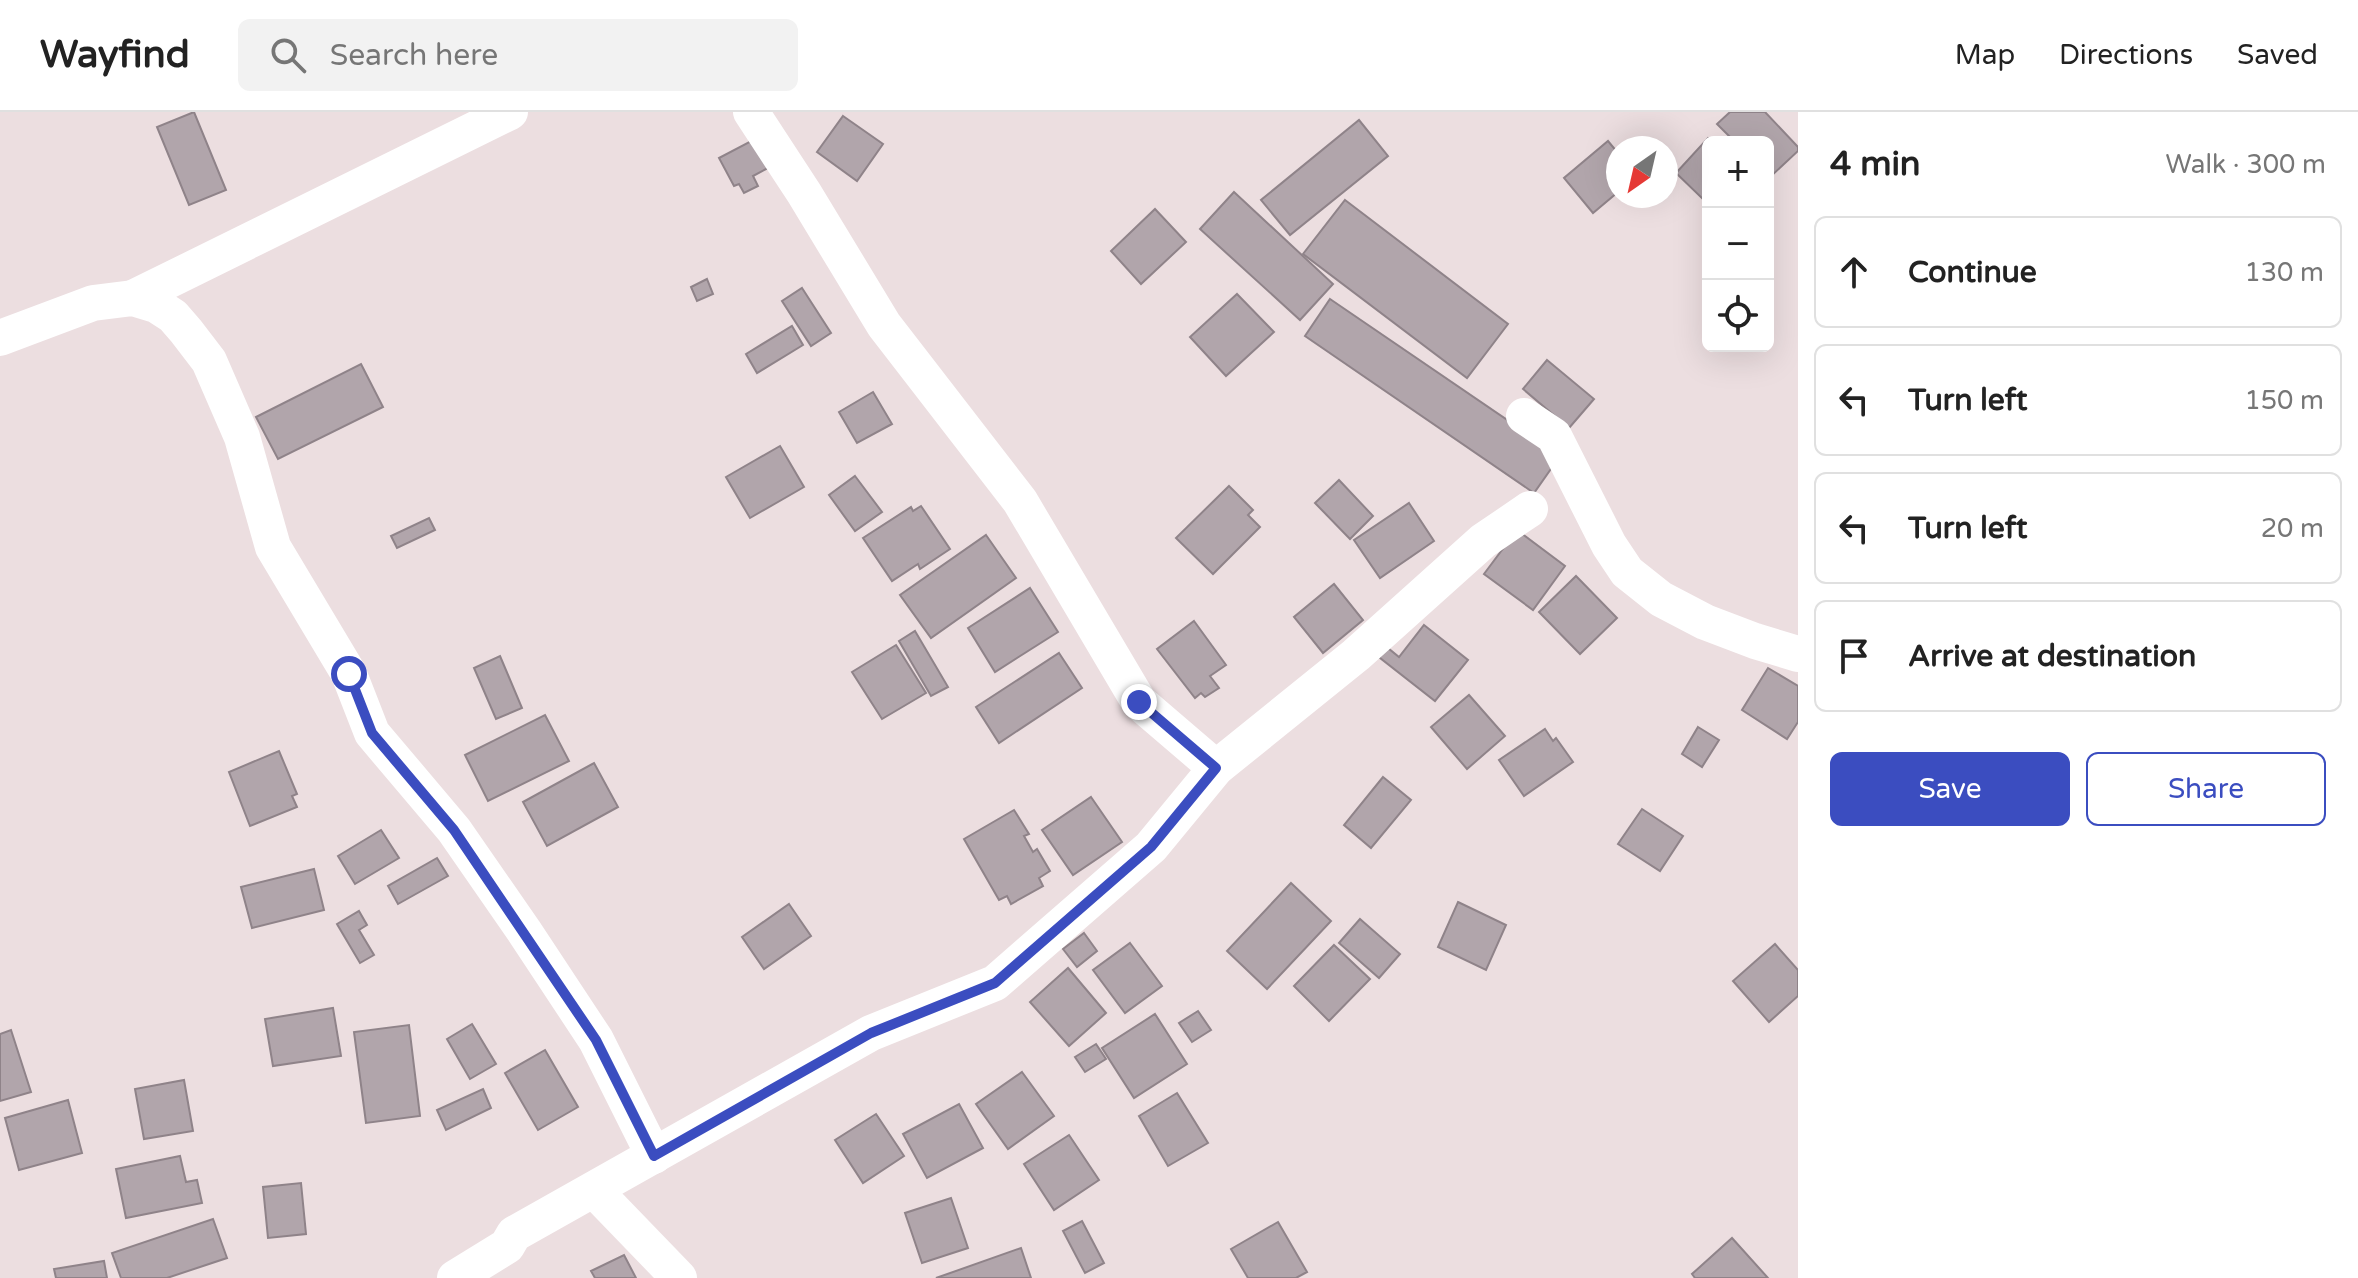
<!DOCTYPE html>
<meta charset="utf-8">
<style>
:root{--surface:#fff;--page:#f2f2f2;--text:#222;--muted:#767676;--line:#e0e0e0;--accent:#3b4dc0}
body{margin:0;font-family:"Varela Round",sans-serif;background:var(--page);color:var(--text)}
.controls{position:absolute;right:24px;top:24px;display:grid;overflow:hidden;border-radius:12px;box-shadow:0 8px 32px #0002}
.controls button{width:72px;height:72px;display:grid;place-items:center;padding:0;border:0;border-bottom:2px solid var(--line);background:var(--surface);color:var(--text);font:40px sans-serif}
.compass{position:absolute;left:1606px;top:24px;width:72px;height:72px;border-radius:50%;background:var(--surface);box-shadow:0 8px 32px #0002;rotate:214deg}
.stop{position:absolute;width:24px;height:24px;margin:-18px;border:6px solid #3b4dc0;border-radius:50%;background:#fff}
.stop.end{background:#3b4dc0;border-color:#fff;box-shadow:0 2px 8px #0008}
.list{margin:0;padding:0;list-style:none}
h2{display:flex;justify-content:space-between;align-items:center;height:104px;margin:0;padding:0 32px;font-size:34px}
h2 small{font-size:26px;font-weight:400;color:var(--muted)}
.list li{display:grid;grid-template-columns:52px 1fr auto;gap:24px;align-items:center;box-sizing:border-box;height:112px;margin:0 16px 16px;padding:0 16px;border:2px solid var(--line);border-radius:12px}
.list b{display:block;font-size:30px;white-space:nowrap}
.list em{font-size:26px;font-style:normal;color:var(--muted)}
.actions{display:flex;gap:16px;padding:24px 32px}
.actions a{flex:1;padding:18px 0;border:2px solid var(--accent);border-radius:12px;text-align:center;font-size:28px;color:var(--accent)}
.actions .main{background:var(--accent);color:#fff}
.icon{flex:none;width:44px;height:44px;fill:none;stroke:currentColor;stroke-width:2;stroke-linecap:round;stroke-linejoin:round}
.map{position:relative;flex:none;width:1798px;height:1166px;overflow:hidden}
header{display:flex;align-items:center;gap:48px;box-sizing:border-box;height:112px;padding:0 40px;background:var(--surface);border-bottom:2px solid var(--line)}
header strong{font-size:38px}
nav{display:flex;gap:44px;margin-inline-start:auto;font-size:28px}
.search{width:560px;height:72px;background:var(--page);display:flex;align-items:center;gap:20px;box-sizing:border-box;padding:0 28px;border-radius:12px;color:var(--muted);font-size:30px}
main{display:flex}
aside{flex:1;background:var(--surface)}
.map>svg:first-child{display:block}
.building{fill:#b1a5ab;stroke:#8f8389;stroke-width:2}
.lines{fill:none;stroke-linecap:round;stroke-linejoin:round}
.street{stroke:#fff;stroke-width:36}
.route{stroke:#3b4dc0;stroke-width:10}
</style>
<header>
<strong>Wayfind</strong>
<div class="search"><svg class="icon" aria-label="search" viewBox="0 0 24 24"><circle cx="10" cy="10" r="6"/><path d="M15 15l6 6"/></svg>Search here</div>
<nav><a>Map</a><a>Directions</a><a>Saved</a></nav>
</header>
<main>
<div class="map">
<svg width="1798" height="1166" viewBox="0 0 1798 1166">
<rect width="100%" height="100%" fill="#ecdee0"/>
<!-- building -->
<g class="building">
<path d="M194 0 226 78 189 93 157 15Z"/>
<path d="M1730 0H1765L1798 35V39L1769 66 1768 30H1735L1717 12Z"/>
<path d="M843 4 883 32 857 69 817 40Z"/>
<path d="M1359 8 1388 44 1290 123 1261 88Z"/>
<path d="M1708 26 1713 30H1708V92L1676 61Z"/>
<path d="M755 27 770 55 753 64 758 74 744 81 739 72 734 74 719 46Z"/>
<path d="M1608 29 1618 41V80L1593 101 1564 66Z"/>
<path d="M1234 80 1333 172 1300 208 1200 117Z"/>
<path d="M1345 88 1508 212 1467 266 1303 142Z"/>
<path d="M1155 97 1186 130 1141 172 1111 139Z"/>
<path d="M707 167 713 182 697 189 691 175Z"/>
<path d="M802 176 831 221 811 234 782 189Z"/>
<path d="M1237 182 1274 220 1226 264 1190 225Z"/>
<path d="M1330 187 1560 344 1534 381 1305 224Z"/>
<path d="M792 214 803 233 757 261 746 242Z"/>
<path d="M1547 248 1594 287 1569 316 1523 277Z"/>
<path d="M361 252 383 295 278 347 256 305Z"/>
<path d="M873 280 892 312 857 331 839 300Z"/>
<path d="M780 334 804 375 750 406 726 365Z"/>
<path d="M855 364 882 400 855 419 829 383Z"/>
<path d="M1339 368 1373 404 1350 427 1315 391Z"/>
<path d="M1229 374 1253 398 1248 403 1260 415 1213 462 1176 426Z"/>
<path d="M1409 391 1434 429 1380 466 1354 428Z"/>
<path d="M921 394 950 437 920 457 918 452 892 469 863 426 911 395 913 399Z"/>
<path d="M429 406 435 418 397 436 391 424Z"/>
<path d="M1517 418 1565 454 1533 498 1484 462Z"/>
<path d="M986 423 1016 466 931 526 900 483Z"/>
<path d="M1576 464 1617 506 1580 542 1539 500Z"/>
<path d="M1334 472 1363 508 1323 541 1294 505Z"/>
<path d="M1030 476 1058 520 995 560 968 516Z"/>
<path d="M1194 509 1226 553 1210 564 1219 576 1205 585 1201 581 1195 586 1157 537Z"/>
<path d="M1424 513 1468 548 1435 589 1375 542 1383 532 1399 545Z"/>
<path d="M915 519 948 575 931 584 899 529Z"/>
<path d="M896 533 926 581 882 607 852 560Z"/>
<path d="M1059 541 1082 576 999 631 976 595Z"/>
<path d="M500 544 522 596 496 607 474 556Z"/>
<path d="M1768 556 1798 574V610L1787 627 1742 598Z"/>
<path d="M1469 583 1505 624 1467 657 1431 615Z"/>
<path d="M545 603 569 649 488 689 465 643Z"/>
<path d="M1698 615 1719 628 1702 655 1682 642Z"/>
<path d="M1545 617 1553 629 1556 626 1573 650 1524 684 1499 648Z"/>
<path d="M279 639 297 682 292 684 297 695 250 714 229 660Z"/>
<path d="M594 651 618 695 547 734 523 690Z"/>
<path d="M1383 665 1411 688 1371 736 1344 713Z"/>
<path d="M1091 685 1122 730 1073 763 1042 718Z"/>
<path d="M1642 697 1683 724 1660 759 1618 732Z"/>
<path d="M1014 698 1029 722 1024 724 1033 740 1037 737 1050 759 1039 766 1043 774 1011 792 1007 784 999 788 964 727Z"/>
<path d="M381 718 399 746 355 772 338 744Z"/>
<path d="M437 746 448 764 398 792 388 774Z"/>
<path d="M314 757 324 798 252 816 241 775Z"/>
<path d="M1291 771 1331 809 1267 877 1227 839Z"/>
<path d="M1458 790 1506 813 1486 858 1438 835Z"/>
<path d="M789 792 811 824 764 857 742 825Z"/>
<path d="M359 799 367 813 359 818 374 843 360 851 337 812Z"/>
<path d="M1360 807 1400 842 1379 866 1339 831Z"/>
<path d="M1084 821 1097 839 1077 855 1063 837Z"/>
<path d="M1130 831 1162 874 1125 901 1093 858Z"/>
<path d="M1775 832 1798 858V884L1769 910 1733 869Z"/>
<path d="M1334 833 1370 867 1329 909 1294 874Z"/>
<path d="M1068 856 1106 901 1069 934 1030 890Z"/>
<path d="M333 896 341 944 273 954 265 907Z"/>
<path d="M1198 899 1211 918 1192 930 1179 911Z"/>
<path d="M1155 902 1187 952 1134 986 1102 936Z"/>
<path d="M472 912 496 952 470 967 447 927Z"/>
<path d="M409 913 420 1004 366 1011 354 920Z"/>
<path d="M11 918 31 980 0 989V922Z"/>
<path d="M1096 932 1106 947 1085 960 1075 945Z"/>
<path d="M545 938 578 995 538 1018 505 961Z"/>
<path d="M1022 960 1054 1004 1008 1037 976 992Z"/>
<path d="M184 968 193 1019 144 1027 135 977Z"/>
<path d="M483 977 491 996 446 1018 437 998Z"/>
<path d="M1177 981 1208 1031 1168 1054 1139 1004Z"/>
<path d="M68 988 82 1041 19 1058 5 1006Z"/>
<path d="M959 992 983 1036 927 1066 903 1022Z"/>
<path d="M876 1002 904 1044 863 1071 835 1028Z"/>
<path d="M1069 1023 1099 1068 1054 1098 1024 1052Z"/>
<path d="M180 1044 186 1070 197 1068 202 1091 126 1106 116 1057Z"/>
<path d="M301 1071 306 1122 268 1126 263 1075Z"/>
<path d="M951 1086 968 1136 922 1151 905 1101Z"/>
<path d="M213 1107 227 1146 167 1166H121L112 1141Z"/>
<path d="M1082 1109 1104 1151 1085 1161 1063 1119Z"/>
<path d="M1278 1110 1307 1160 1296 1166H1248L1231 1137Z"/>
<path d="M1732 1126 1768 1166H1695L1692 1162Z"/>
<path d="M1021 1136 1031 1166H936Z"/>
<path d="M624 1143 636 1166H595L591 1159Z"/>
<path d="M104 1149 107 1166H56L54 1157Z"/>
</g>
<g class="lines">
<!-- street -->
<g class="street">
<path d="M751 0 804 81 884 213 1020 389 1139 590 1216 656"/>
<path d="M133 186 510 0"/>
<path d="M0 226 93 191 133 186 156 193 173 204 186 219 209 249 242 325 273 435 349 562 372 621 454 718 524 819 596 928 654 1044"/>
<path d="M1524 304 1554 324 1609 433 1627 460 1661 487 1705 510 1755 529 1798 542"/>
<path d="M594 1078 679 1166"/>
<path d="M455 1166 507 1134 514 1122 871 921 995 871 1151 735 1216 656 1356 543 1483 429 1530 397"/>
</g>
</g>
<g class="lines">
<!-- route -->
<path class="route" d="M349 562 372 621 454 718 596 928 654 1044 871 921 995 871 1151 735 1216 656 1139 590"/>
</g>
</svg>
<div class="controls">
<button>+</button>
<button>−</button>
<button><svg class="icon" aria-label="locate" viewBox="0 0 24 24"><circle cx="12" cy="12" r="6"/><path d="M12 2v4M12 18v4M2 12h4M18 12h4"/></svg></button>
</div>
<svg class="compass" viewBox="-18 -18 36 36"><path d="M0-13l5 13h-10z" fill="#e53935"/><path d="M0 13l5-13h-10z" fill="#767676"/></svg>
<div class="stop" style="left:349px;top:562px"></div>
<div class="stop end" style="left:1139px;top:590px"></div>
</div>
<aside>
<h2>4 min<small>Walk · 300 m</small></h2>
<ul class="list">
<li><svg class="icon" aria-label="ahead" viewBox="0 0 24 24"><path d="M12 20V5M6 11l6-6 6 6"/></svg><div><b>Continue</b></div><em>130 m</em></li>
<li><svg class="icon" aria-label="left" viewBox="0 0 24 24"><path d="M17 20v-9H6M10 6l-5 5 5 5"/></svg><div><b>Turn left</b></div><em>150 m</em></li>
<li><svg class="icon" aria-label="left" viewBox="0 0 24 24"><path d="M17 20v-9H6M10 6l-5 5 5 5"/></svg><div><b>Turn left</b></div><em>20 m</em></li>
<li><svg class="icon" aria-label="arrive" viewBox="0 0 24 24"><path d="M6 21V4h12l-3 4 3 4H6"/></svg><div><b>Arrive at destination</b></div></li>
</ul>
<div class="actions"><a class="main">Save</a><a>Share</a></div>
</aside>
</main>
